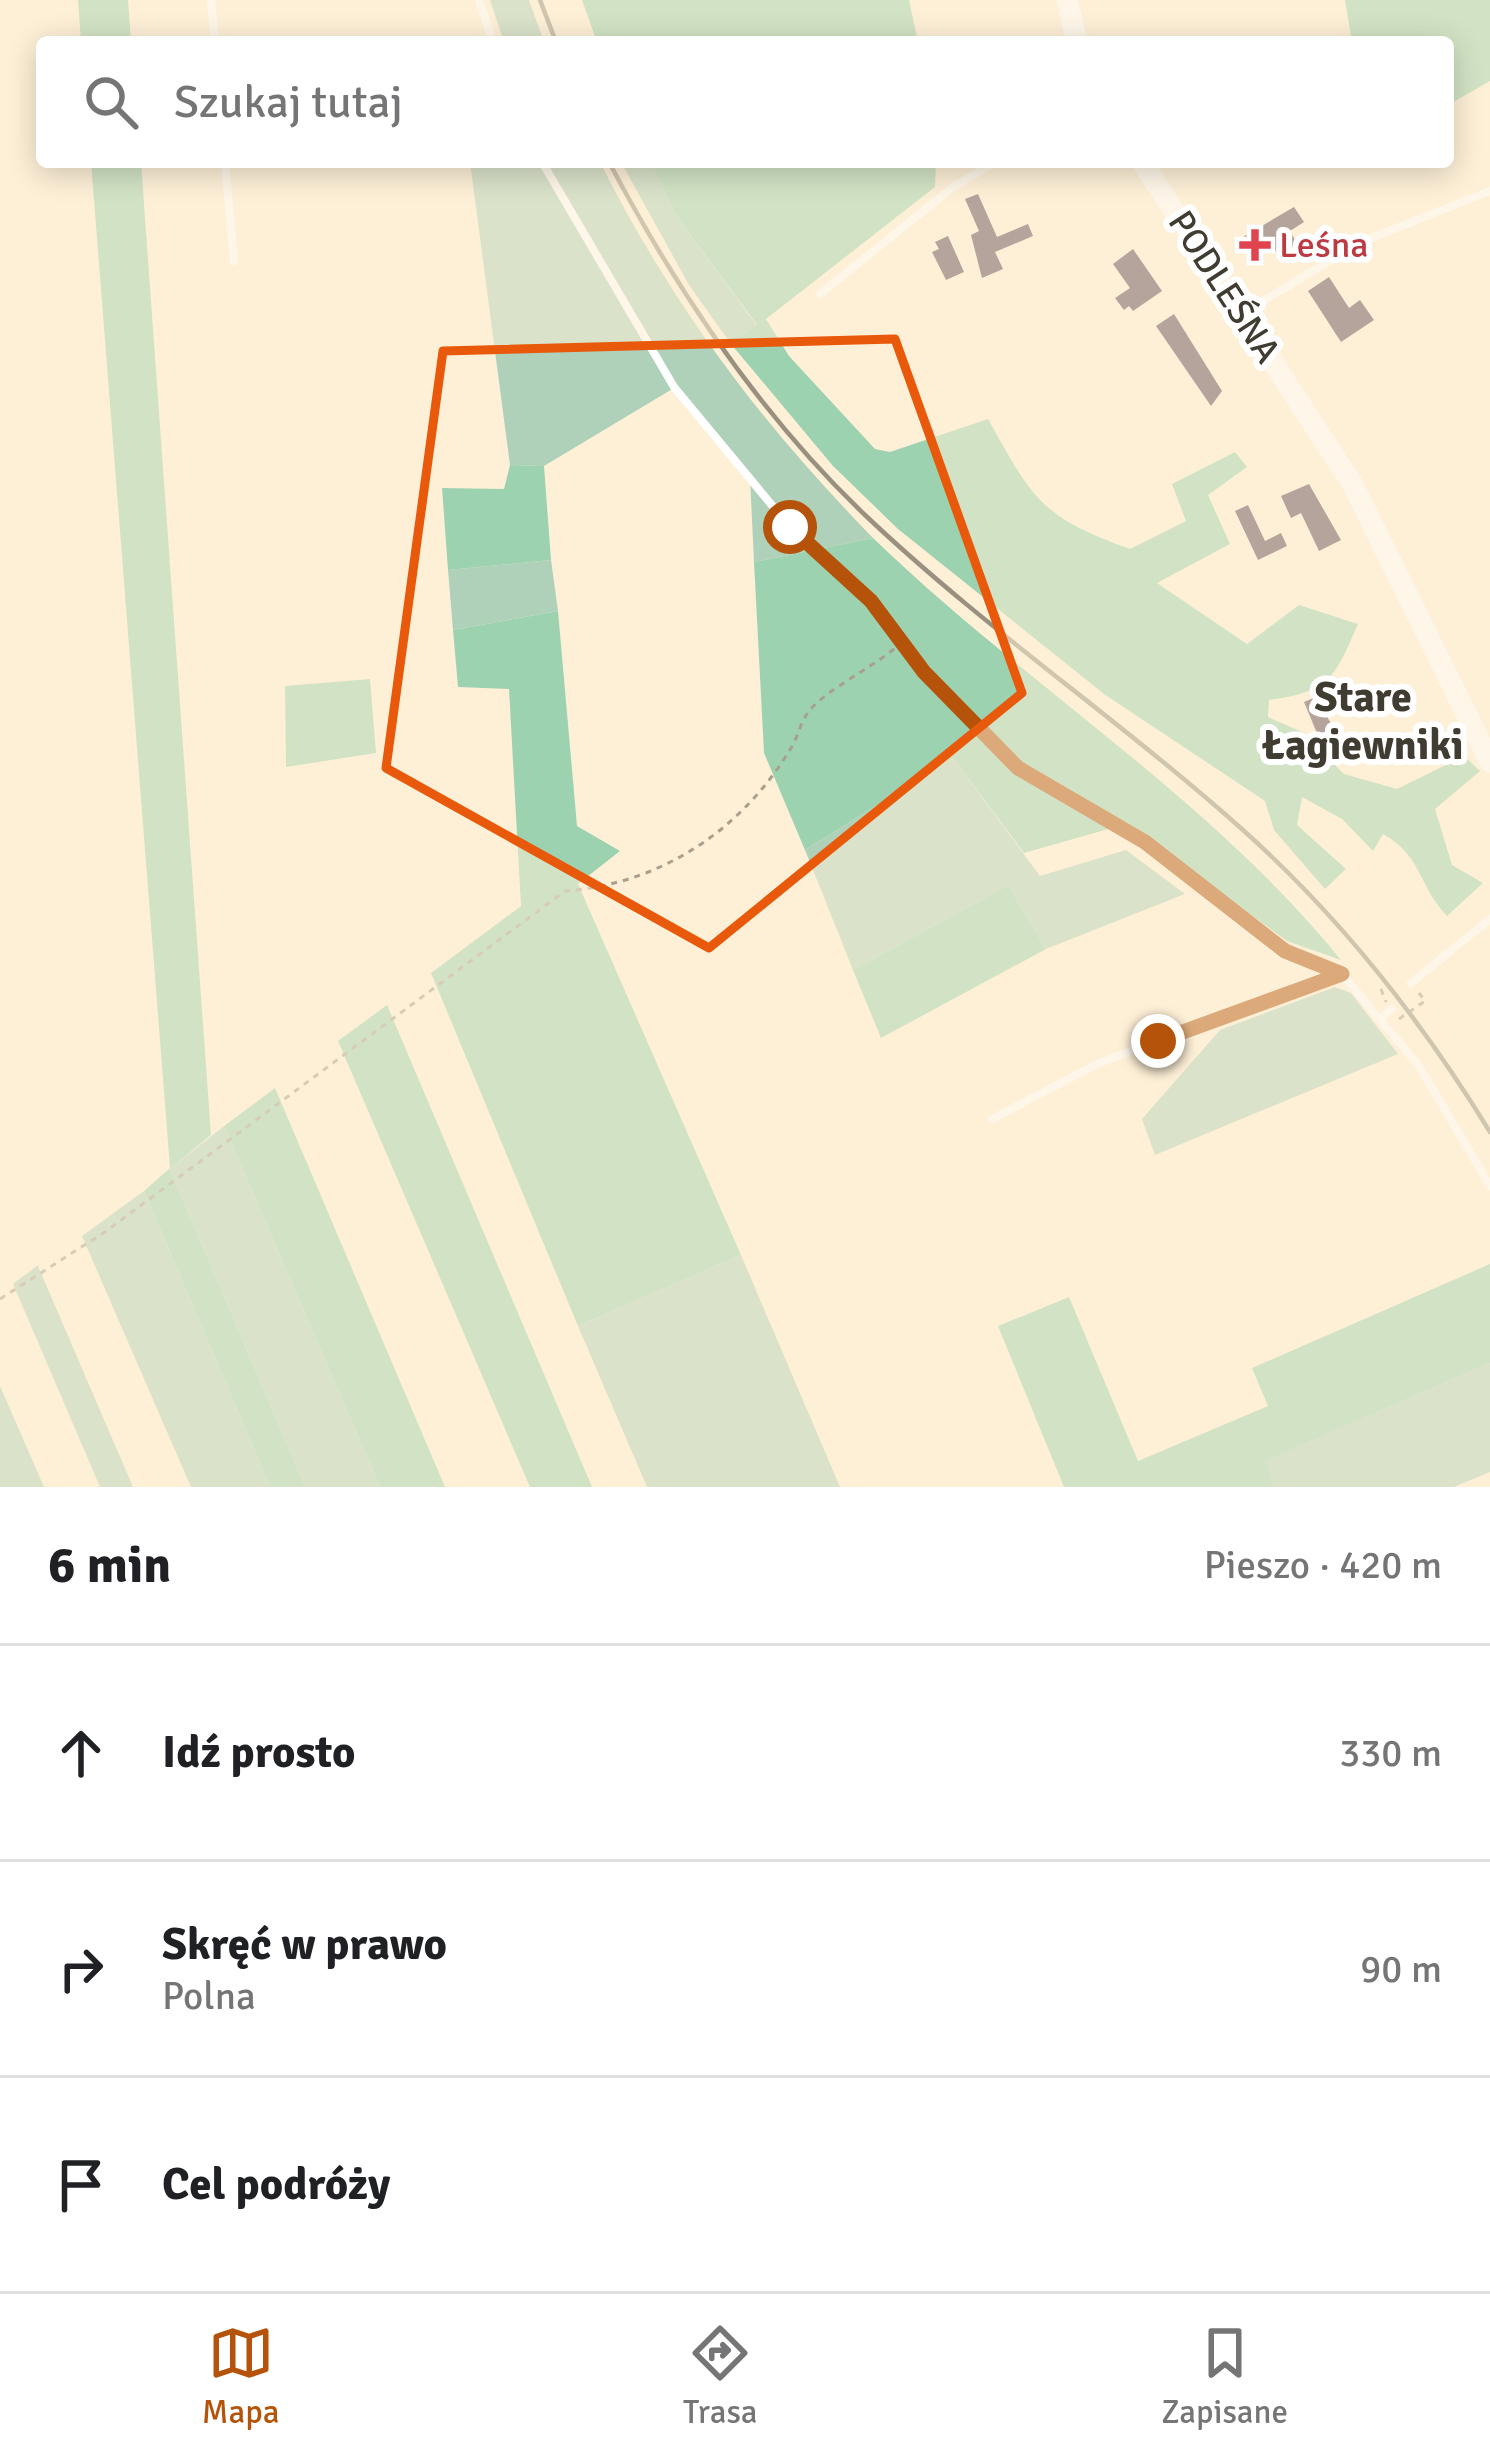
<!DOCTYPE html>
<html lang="pl">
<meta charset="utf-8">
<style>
:root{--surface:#fff;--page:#f6f6f6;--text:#202124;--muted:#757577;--line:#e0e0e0;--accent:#b45309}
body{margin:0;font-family:Signika,sans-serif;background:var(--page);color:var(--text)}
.stop{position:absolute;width:36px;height:36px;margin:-27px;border:9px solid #b45309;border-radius:50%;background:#fff}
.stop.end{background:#b45309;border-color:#fff;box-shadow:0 3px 12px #0008}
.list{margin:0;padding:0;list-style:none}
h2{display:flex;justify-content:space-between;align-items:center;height:156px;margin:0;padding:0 48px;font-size:51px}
h2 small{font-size:39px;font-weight:400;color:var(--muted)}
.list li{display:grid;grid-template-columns:78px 1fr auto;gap:36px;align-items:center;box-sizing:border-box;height:216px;padding:0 48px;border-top:3px solid var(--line)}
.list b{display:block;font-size:45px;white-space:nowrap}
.list p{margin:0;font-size:39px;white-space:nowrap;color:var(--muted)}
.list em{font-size:39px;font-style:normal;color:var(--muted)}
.icon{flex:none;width:66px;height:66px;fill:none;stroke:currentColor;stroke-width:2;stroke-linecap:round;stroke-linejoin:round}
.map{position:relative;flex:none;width:1490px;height:1487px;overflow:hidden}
.search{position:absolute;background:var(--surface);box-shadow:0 6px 30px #0003;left:36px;right:36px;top:36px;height:132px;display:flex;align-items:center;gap:30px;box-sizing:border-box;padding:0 42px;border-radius:12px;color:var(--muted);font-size:45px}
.sheet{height:804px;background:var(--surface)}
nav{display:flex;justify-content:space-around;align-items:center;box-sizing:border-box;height:168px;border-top:3px solid var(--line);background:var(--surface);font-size:33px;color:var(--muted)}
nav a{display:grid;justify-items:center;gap:6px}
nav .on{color:var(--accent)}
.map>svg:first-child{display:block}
.green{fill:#afd1ba}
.forest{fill:#9dd2b0}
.building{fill:#5c4756}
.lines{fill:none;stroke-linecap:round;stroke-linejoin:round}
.path{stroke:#a99f8d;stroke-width:3;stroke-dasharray:6 6;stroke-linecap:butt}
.lane{stroke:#fff;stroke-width:8}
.secondary{stroke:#fff;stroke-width:21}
.rail{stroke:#9a907f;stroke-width:4.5}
.route{stroke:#b45309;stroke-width:15}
.marked{fill:none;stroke:#e8590c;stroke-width:9;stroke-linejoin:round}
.health-dot{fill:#e0444e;stroke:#fff;stroke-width:4.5}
.labels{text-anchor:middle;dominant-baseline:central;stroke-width:12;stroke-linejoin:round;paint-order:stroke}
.health-label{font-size:36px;fill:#be3a42;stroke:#fff;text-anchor:start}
.street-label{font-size:36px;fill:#413c32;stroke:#fff}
.quarter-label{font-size:42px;font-weight:bold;fill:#413c32;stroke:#fff}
</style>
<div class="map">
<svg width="1490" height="1487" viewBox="0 0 1490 1487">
<rect width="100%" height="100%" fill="#fef0d7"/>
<!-- green -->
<g class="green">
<path d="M490 0H529L544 42H504Z"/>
<path d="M470 162H600C673 307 760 422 873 538L754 562 750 477 674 388 544 466 510 465Z"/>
<path d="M621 162H650L675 214 757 326 731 344 689 285Z"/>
<path d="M551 560 558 611 453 630 448 570Z"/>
<path d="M953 758 1040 876 1126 850 1185 894 1046 949 1008 885 853 970 805 850Z"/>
<path d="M1335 987 1351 993 1398 1054 1155 1155 1142 1119 1220 1030Z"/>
<path d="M224 1126 380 1487H305L170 1169Z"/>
<path d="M144 1191 270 1487H191L82 1236Z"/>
<path d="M741 1255 840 1487H647L578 1326Z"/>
<path d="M37 1266H38L133 1487H100L13 1284Z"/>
<path d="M1490 1363V1472L1454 1487H1274L1264 1461Z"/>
<path d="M0 1386 44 1487H0Z"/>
</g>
<!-- forest -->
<g class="forest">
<path d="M78 0H128L131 42H81Z"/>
<path d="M582 0H909L918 42H597Z"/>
<path d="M1345 0H1490V81L1448 105V42H1352Z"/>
<path d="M91 162H141L211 1135 170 1169 305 1487H270L144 1191 170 1168Z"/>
<path d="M650 162H936L935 187 766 319 789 356 875 449 890 452 988 419C1034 501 1040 516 1130 549L1186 521 1172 484 1235 452 1247 467 1208 495 1230 544 1157 583 1247 644 1299 605 1358 624C1335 677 1330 692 1269 700L1268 717 1302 732 1344 774 1397 789 1464 756 1480 771 1435 809 1452 865 1483 883 1447 916C1417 884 1423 857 1383 834L1373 851 1342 819 1302 797 1297 825 1346 869 1325 889 1274 830 1265 801 1104 694 898 529 833 466 731 344 757 325 675 214Z"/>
<path d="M510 465 544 466 551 560 448 570 442 488 504 489Z"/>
<path d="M873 538C1024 684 1208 796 1341 960L1287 941 1126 824 1024 853 953 758 805 850 764 753 754 562Z"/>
<path d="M558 611 577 826 620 851 578 884 741 1255 578 1326 431 973 521 906 509 689 458 687 453 630Z"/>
<path d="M370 679 376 753 286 767 285 686Z"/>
<path d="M1008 885 1046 949 881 1038 853 970Z"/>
<path d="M387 1005 592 1487H530L338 1041Z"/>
<path d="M275 1088 445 1487H380L224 1126Z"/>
<path d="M1490 1264V1363L1265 1461 1274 1487H1064L998 1326 1069 1297 1138 1461 1268 1406 1252 1368Z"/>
</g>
<!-- building -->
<g class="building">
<path d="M978 194 997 237 1028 224 1033 236 995 252 1003 269 982 278 971 235 979 231 965 199Z"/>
<path d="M1294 207 1304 222 1290 231 1300 249 1278 255 1271 242 1252 254 1243 237Z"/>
<path d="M948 236 964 272 946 280 932 252 939 249 935 242Z"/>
<path d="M1133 249 1162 291 1133 311 1129 306 1124 310 1115 298 1130 288 1113 264Z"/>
<path d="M1329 277 1349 308 1360 300 1374 320 1341 342 1308 291Z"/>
<path d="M1174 314 1222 391 1211 406 1156 326Z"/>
<path d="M1309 484 1341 540 1319 551 1301 513 1291 518 1281 496Z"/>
<path d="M1248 505 1265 541 1281 533 1287 546 1258 560 1235 511Z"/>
<path d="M1316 697 1333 727 1329 728 1341 757 1329 762 1304 702Z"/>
</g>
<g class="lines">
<!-- path -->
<g class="path">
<path d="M1381 989 1386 1002"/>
<path d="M1399 1019 1425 1001 1419 993"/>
<path d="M0 1299 105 1232 565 891C661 884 742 830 791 748 798 737 800 724 807 714 821 692 873 668 896 647"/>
</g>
<!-- lane -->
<g class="lane">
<path d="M211 0 215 42"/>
<path d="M479 0 493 42"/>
<path d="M225 162 234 261"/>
<path d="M542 162 674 387 790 527 871 601 970 723 1018 768 1145 842 1285 951 1342 974 1419 1066 1490 1186"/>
<path d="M820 294 952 188 995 162"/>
<path d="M1243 313 1359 243 1490 191"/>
<path d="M1411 983 1490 919"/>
<path d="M1380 1019 1392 1009"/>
<path d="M992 1119 1099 1063 1341 974"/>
</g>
<!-- secondary -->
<g class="secondary">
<path d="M1067 0 1077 42"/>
<path d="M1142 162 1353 485 1490 762"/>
</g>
<!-- rail -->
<g class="rail">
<path d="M540 0 556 42"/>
<path d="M609 162C677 291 759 414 865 515 984 628 1120 720 1243 830 1340 917 1422 1021 1490 1132"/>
</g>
</g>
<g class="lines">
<!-- route -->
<path class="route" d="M790 527 871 601 924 672 1018 768 1145 842 1285 951 1342 974 1158 1041"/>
</g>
<!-- marked area -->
<path d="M0 0H1490V1487H0ZM895 339 1022 693 709 948 386 768 443 351Z" fill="#fef0d7" fill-opacity=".55" fill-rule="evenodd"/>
<path class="marked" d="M895 339 1022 693 709 948 386 768 443 351Z"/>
<!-- markers -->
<path class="health-dot" d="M1249 227h12v12h12v12h-12v12h-12v-12h-12v-12h12z"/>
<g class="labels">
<!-- health labels -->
<g class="health-label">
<text x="1279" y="245">Leśna</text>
</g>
<!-- street labels -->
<g class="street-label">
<text transform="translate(1224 287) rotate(57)">PODLEŚNA</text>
</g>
<!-- quarter labels -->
<g class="quarter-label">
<text x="1363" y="697">Stare<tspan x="1363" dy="48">Łagiewniki</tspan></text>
</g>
</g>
</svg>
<div class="stop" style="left:790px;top:527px"></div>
<div class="stop end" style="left:1158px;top:1041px"></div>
<div class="search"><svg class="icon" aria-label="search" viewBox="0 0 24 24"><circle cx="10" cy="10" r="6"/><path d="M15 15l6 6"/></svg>Szukaj tutaj</div>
</div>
<section class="sheet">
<h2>6 min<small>Pieszo · 420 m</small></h2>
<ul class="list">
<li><svg class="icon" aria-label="ahead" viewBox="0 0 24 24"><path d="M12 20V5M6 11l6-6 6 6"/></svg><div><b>Idź prosto</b></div><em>330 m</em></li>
<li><svg class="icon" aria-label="right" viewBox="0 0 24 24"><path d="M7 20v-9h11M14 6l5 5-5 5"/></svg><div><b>Skręć w prawo</b><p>Polna</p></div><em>90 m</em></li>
<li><svg class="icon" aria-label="arrive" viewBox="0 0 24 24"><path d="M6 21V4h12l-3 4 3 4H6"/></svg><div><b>Cel podróży</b></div></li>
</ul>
</section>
<nav>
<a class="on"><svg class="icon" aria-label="map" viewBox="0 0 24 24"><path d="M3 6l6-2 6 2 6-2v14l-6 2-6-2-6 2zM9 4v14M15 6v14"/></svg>Mapa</a>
<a><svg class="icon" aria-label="directions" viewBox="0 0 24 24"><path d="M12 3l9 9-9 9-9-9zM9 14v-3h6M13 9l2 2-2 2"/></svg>Trasa</a>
<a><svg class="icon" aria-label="saved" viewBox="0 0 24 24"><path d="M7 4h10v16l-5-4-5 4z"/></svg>Zapisane</a>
</nav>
